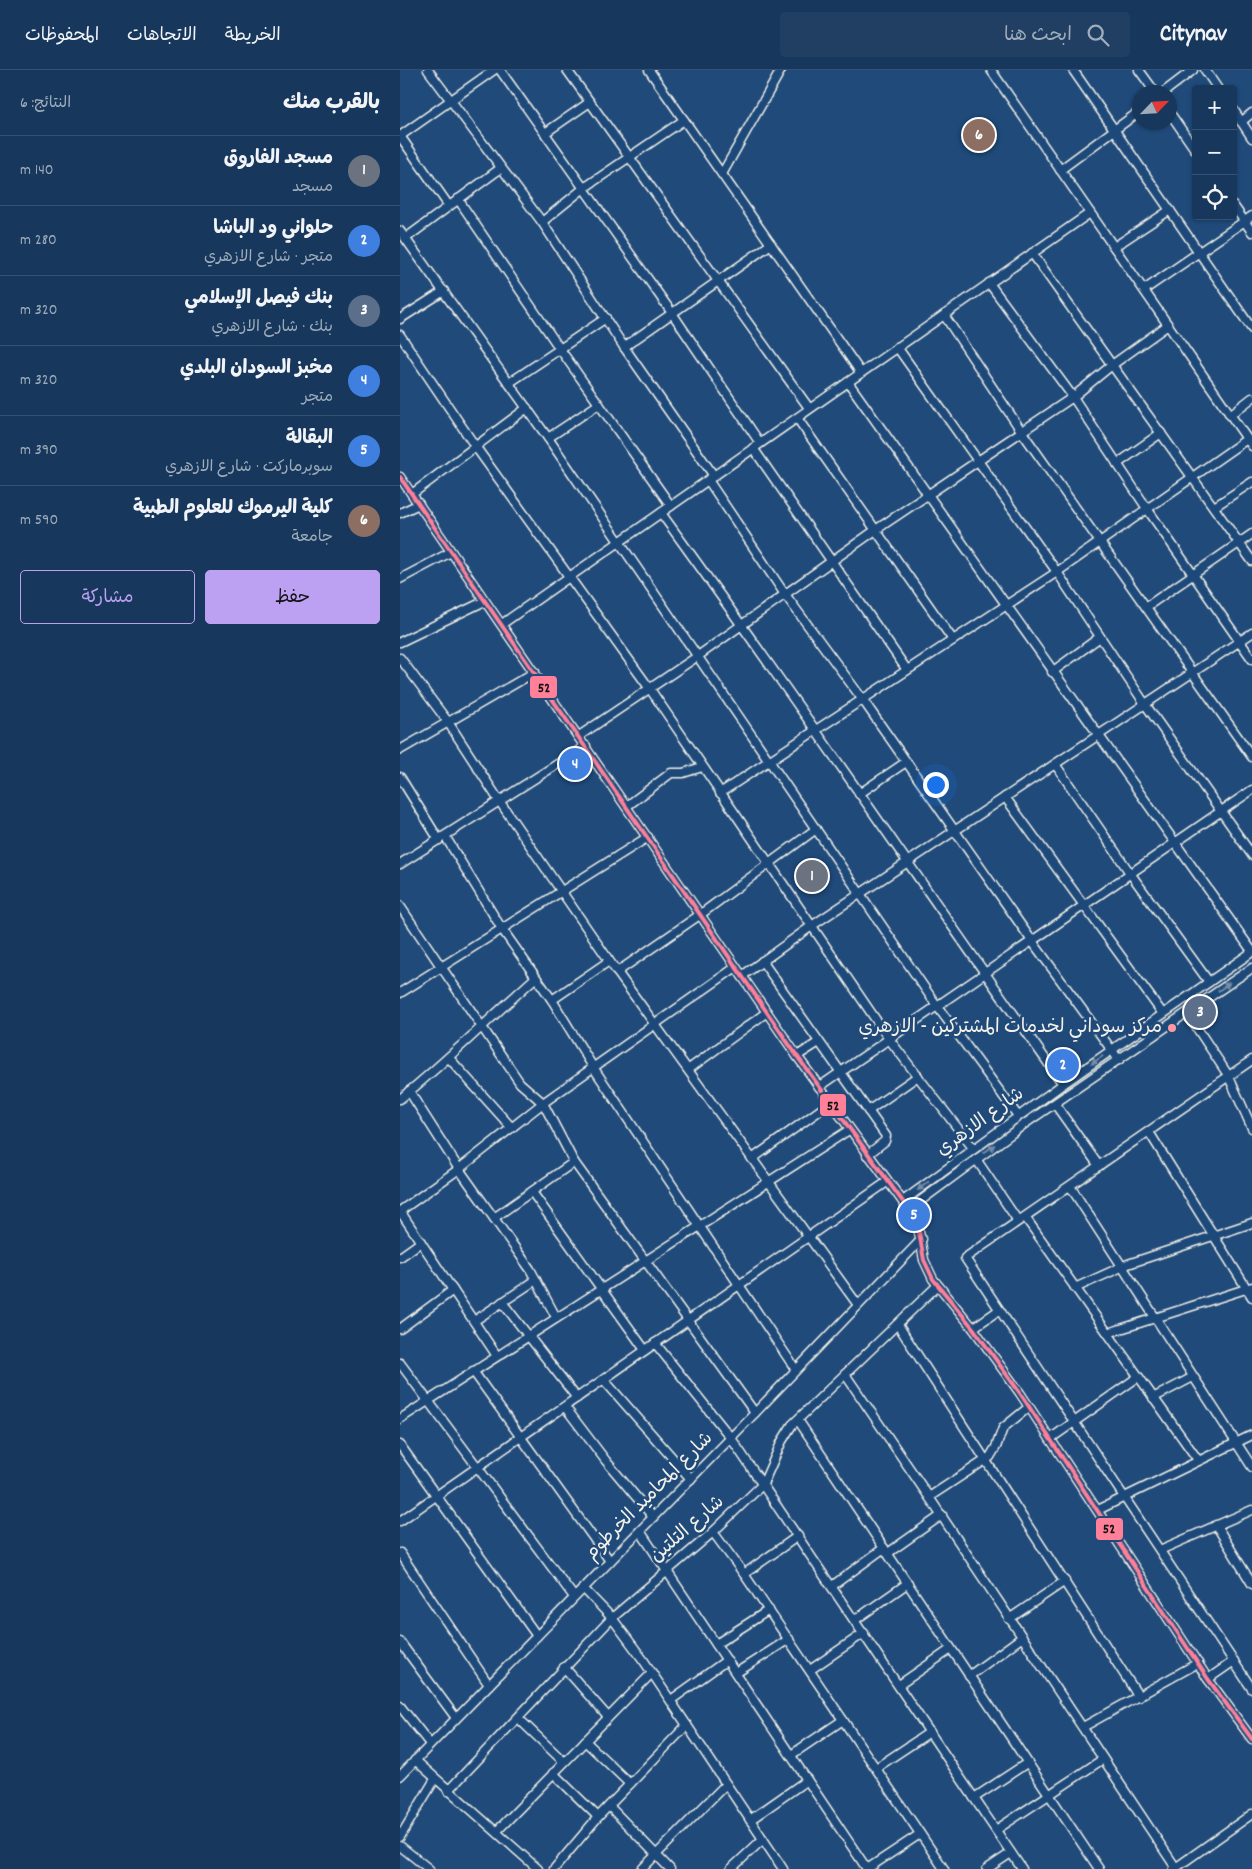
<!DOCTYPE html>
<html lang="ar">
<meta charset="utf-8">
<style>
:root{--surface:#17385c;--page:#203f62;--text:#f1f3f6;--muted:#9eacbb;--line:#365272;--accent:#bca0f2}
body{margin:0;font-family:Dekko,"Playpen Sans Arabic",sans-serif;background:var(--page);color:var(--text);direction:rtl}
.controls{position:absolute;right:15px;top:15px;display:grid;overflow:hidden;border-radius:5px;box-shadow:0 1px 4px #0004}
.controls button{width:45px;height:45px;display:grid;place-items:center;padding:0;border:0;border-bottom:1px solid var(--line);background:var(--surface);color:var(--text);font:25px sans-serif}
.compass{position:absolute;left:732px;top:15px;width:45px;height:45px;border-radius:50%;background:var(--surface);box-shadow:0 1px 4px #0004;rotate:65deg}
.you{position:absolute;left:535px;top:714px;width:18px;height:18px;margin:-12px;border:4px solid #fff;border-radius:50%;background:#1a73e8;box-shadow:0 0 0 8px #1a73e833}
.badge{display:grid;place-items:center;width:32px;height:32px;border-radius:50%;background:var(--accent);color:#fff;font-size:16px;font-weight:700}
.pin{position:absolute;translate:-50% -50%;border:2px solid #fff;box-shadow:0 1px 5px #0006}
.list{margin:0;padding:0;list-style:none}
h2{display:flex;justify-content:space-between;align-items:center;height:65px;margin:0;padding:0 20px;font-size:21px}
h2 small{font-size:16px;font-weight:400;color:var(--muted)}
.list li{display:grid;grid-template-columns:32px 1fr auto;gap:15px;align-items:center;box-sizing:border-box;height:70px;padding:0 20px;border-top:1px solid var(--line)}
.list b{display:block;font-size:19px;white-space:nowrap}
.list p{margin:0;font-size:16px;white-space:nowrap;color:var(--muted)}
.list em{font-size:16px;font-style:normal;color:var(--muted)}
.actions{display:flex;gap:10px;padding:15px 20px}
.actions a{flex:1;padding:11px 0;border:1px solid var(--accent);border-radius:5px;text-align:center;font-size:18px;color:var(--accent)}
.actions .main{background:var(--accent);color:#111}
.icon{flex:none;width:28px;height:28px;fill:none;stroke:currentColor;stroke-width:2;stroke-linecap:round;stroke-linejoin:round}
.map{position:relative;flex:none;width:852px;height:1799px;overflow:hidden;direction:ltr}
header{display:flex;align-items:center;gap:30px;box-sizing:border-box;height:70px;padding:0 25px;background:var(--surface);border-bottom:1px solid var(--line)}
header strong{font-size:24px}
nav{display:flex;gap:28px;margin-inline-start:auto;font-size:18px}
.search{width:350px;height:45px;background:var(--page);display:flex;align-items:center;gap:12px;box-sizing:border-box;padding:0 18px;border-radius:5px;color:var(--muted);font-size:19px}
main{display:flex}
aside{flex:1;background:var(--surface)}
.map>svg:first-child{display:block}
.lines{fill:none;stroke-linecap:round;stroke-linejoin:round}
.minor-casing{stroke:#f4f1e8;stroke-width:11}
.minor{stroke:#1f4a7a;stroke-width:8}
.bus-1-casing{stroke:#1f4a7a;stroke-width:8}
.bus-1{stroke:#ff8098;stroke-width:4}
.oneway{fill:#748da6}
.poi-dot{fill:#ff9aa2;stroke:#1f4a7a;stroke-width:2}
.labels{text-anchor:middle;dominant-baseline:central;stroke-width:5;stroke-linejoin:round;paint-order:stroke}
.poi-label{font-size:19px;fill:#f4f1e8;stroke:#1f4a7a;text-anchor:end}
.street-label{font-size:19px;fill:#f4f1e8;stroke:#1f4a7a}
.line-badge{stroke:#1f4a7a;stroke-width:2}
.pale-badge-label{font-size:14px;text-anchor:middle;font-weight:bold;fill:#111}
</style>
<header>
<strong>Citynav</strong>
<div class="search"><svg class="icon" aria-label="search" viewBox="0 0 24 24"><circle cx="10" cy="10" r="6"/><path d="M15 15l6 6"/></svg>ابحث هنا</div>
<nav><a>الخريطة</a><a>الاتجاهات</a><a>المحفوظات</a></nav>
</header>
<main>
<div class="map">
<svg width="852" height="1799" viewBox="0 0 852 1799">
<rect width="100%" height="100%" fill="#1f4a7a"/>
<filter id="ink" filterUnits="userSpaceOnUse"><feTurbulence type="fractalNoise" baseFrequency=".02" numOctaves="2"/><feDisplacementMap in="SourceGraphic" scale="10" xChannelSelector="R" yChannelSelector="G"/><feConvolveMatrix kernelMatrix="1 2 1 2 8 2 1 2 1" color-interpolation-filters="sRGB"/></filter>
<g filter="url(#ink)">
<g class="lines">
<defs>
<g id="minor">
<path d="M28 0 142 152 224 277 314 406"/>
<path d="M100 0 272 243 360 373"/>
<path d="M167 0 409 338"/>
<path d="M249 0 461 303"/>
<path d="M591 0 852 376"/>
<path d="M673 0 852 259"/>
<path d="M739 0 755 22"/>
<path d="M805 0 818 19"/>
<path d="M764 22 793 0"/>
<path d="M833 39 852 68"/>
<path d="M770 43 796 81"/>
<path d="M841 52 852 43"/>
<path d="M145 63 190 32"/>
<path d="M0 66 94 0"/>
<path d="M0 66 49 136"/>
<path d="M660 100 740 41"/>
<path d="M322 104 381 0"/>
<path d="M58 129 160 279 271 436"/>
<path d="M833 135 852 162"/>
<path d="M142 152 184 118 284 50"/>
<path d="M0 161 148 368 537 936 618 1046"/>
<path d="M6 168 101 98"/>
<path d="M714 177 770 140"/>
<path d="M632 183 852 491"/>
<path d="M589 213 673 327 748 440 852 589"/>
<path d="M744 220 852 146"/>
<path d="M544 245 622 362 852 687"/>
<path d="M0 249 44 221"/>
<path d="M0 265 75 376 250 619 489 969 573 1078"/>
<path d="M224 277 371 174"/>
<path d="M497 277 657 502 745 634 852 785"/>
<path d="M448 312 852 881"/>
<path d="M109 313 206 248"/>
<path d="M830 345 852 328"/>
<path d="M397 348 553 570"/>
<path d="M148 368 199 334"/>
<path d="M353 378 507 600"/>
<path d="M717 394 761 363"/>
<path d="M0 407 397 986 506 1136 519 1162 524 1190 533 1209 573 1258 620 1323 808 1609 852 1669"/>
<path d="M308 410 384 523 463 630 632 871 719 990"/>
<path d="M12 424 127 338"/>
<path d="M814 437 852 412"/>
<path d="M0 443 19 434"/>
<path d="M261 443C398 631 528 824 663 1014"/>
<path d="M0 509 51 482"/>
<path d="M746 537 852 464"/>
<path d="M102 554 690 143"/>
<path d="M0 572 85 531"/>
<path d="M0 588 48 652 100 732 217 902 458 1235"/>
<path d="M652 602 700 567"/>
<path d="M179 666 298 586 477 459 673 327 712 295 768 255"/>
<path d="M0 680 135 602"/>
<path d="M655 694 730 803 809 912"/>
<path d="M0 707 39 770"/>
<path d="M320 723 657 502 847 369"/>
<path d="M459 724 506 692"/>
<path d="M605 727 763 944"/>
<path d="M227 736 271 703H283L302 697"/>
<path d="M45 766 102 859 152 930 193 997 396 1300"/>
<path d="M0 794 186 676"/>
<path d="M0 836 120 1013 143 1033 174 1092 355 1343"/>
<path d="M362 891 486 1066 485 1071 467 1085"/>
<path d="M217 902 301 844 416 759"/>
<path d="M342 906 413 855 852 563"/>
<path d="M0 923 248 767"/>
<path d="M152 930 209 891"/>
<path d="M787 943 828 1005 852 1058"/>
<path d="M397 986 419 972"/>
<path d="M49 988 112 1058"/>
<path d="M852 990 565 1188 852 1619"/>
<path d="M289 999 367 942"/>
<path d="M419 1017 852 720"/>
<path d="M9 1021 59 1099 130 1199 156 1247"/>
<path d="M0 1029C47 991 90 948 135 908"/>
<path d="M655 1034 699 1096"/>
<path d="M468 1041 518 1006"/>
<path d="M749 1062 852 1227"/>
<path d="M352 1089 430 1033"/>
<path d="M576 1089 618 1151"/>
<path d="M670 1116 852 1397"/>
<path d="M132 1122 245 1280"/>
<path d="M503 1131 663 1014 852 882"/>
<path d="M508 1140 623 1055 852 898"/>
<path d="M0 1141 59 1099 143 1033 336 897"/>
<path d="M0 1141 97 1286"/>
<path d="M625 1147 798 1390"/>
<path d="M94 1148 174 1092"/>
<path d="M0 1187 21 1172"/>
<path d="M675 1218 728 1194 852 1153"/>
<path d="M102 1232 177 1328"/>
<path d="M74 1251 136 1210"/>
<path d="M498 1255 739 1627"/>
<path d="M573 1258 599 1240"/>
<path d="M0 1259 53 1220"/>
<path d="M708 1263 852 1217"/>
<path d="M255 1273 331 1368 622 1799"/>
<path d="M0 1293 174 1527"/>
<path d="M73 1301 210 1491"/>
<path d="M445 1304 529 1427 776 1798"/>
<path d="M204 1310 291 1409"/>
<path d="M753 1328 793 1307"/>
<path d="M165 1337 206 1391 253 1447"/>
<path d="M0 1349 449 1060"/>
<path d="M398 1350 699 1799"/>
<path d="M650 1369 738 1307"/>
<path d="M0 1375 137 1566"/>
<path d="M529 1427 590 1387 596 1377 603 1358 629 1337"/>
<path d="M698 1440 852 1365"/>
<path d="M0 1451 487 1112"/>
<path d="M816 1455 852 1514"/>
<path d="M240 1461 467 1799"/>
<path d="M313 1462 344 1504 544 1799"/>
<path d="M760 1480 852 1440"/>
<path d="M0 1483 89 1615"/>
<path d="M488 1483 542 1445"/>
<path d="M344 1504 398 1466"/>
<path d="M432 1516 484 1478"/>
<path d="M183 1518 212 1548 244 1591 383 1799"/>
<path d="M609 1549 665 1511"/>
<path d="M455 1550 508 1513"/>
<path d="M0 1572 56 1648"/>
<path d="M316 1574 369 1540"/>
<path d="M164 1597 208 1647"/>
<path d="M410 1600 464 1563"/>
<path d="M336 1603 389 1569"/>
<path d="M569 1606 621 1568"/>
<path d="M808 1609 834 1591"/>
<path d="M499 1615 551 1579"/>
<path d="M271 1630 327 1590"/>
<path d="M0 1636 30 1674"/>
<path d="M118 1648 164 1692"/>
<path d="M683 1657 798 1593"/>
<path d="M185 1671 230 1714"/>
<path d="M391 1685 443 1650"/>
<path d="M15 1690 138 1799"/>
<path d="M476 1698 530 1662"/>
<path d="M153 1703 198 1747"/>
<path d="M0 1706 355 1343 522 1169"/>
<path d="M48 1721 212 1548 313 1462 363 1414 382 1371 392 1355 537 1216"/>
<path d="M574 1728 627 1693"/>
<path d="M209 1736 270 1799"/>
<path d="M350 1750 407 1710"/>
<path d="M596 1760 703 1689"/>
<path d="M97 1761 252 1603"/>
<path d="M0 1767 35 1709"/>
<path d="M0 1776 29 1799"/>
<path d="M154 1799 198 1747 287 1655"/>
<path d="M242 1799 326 1714"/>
<path d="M331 1799 363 1769"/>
<path d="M467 1799 520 1764"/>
<path d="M587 1799 611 1783"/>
<path d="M774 1799 852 1744"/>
</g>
</defs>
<!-- minor casing -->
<use href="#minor" class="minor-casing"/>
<!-- minor -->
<use href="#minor" class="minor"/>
<defs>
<path id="bus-1" d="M0 407 397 986 506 1136 519 1162 524 1190 533 1209 573 1258 620 1323 808 1609 852 1669"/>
</defs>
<!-- bus-1 casing -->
<use href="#bus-1" class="bus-1-casing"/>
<!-- bus-1 -->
<use href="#bus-1" class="bus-1"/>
</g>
<!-- one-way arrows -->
<defs><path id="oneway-solid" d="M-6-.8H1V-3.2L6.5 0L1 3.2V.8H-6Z" transform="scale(1.25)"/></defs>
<g class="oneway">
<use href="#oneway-solid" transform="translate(824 917) rotate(-35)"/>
<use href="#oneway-solid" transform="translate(697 990) rotate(145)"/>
<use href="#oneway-solid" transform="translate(589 1079) rotate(-36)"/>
<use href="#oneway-solid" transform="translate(523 1116) rotate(142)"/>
</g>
</g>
<!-- markers -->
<circle class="poi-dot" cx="772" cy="958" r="5"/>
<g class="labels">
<!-- poi labels -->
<g class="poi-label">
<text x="762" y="958">مركز سوداني لخدمات المشتركين - الازهري</text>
</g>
<!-- street labels -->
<g class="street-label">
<text transform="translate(581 1053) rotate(-36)">شارع الازهري</text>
<text transform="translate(250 1427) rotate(-45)">شارع المحاميد الخرطوم</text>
<text transform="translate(288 1460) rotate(-41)">شارع التلتين</text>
</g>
</g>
<g class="line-badge">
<rect x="129" y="605" width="29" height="24" rx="5" fill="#ff8098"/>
<rect x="419" y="1023" width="28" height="24" rx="5" fill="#ff8098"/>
<rect x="695" y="1447" width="29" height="24" rx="5" fill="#ff8098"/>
</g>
<g class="pale-badge-label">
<text x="144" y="622">52</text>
<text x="433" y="1040">52</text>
<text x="709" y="1463">52</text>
</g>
</svg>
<div class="controls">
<button>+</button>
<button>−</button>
<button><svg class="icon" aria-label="locate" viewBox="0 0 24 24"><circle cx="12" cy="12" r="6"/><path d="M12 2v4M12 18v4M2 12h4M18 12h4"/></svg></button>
</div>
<svg class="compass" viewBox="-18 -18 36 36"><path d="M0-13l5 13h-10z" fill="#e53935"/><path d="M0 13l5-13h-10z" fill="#9eacbb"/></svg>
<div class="you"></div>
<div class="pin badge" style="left:412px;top:806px;background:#6b7280">1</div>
<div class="pin badge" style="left:663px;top:995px;background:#3f7fe0">2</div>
<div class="pin badge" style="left:800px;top:942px;background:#5c6f8a">3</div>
<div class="pin badge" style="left:175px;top:694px;background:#3f7fe0">4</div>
<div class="pin badge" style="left:514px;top:1145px;background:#3f7fe0">5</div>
<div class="pin badge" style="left:579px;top:65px;background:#8d6e63">6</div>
</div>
<aside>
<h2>بالقرب منك<small>النتائج: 6</small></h2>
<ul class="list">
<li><span class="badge" style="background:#6b7280">1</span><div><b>مسجد الفاروق</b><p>مسجد</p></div><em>140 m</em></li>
<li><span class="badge" style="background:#3f7fe0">2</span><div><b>حلواني ود الباشا</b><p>متجر · شارع الازهري</p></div><em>280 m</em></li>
<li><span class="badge" style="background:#5c6f8a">3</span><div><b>بنك فيصل الإسلامي</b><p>بنك · شارع الازهري</p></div><em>320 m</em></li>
<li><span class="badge" style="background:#3f7fe0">4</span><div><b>مخبز السودان البلدي</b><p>متجر</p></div><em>320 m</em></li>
<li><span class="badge" style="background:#3f7fe0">5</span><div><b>البقالة</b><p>سوبرماركت · شارع الازهري</p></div><em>390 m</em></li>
<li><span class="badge" style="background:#8d6e63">6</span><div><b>كلية اليرموك للعلوم الطبية</b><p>جامعة</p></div><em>590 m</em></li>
</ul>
<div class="actions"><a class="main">حفظ</a><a>مشاركة</a></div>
</aside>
</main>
